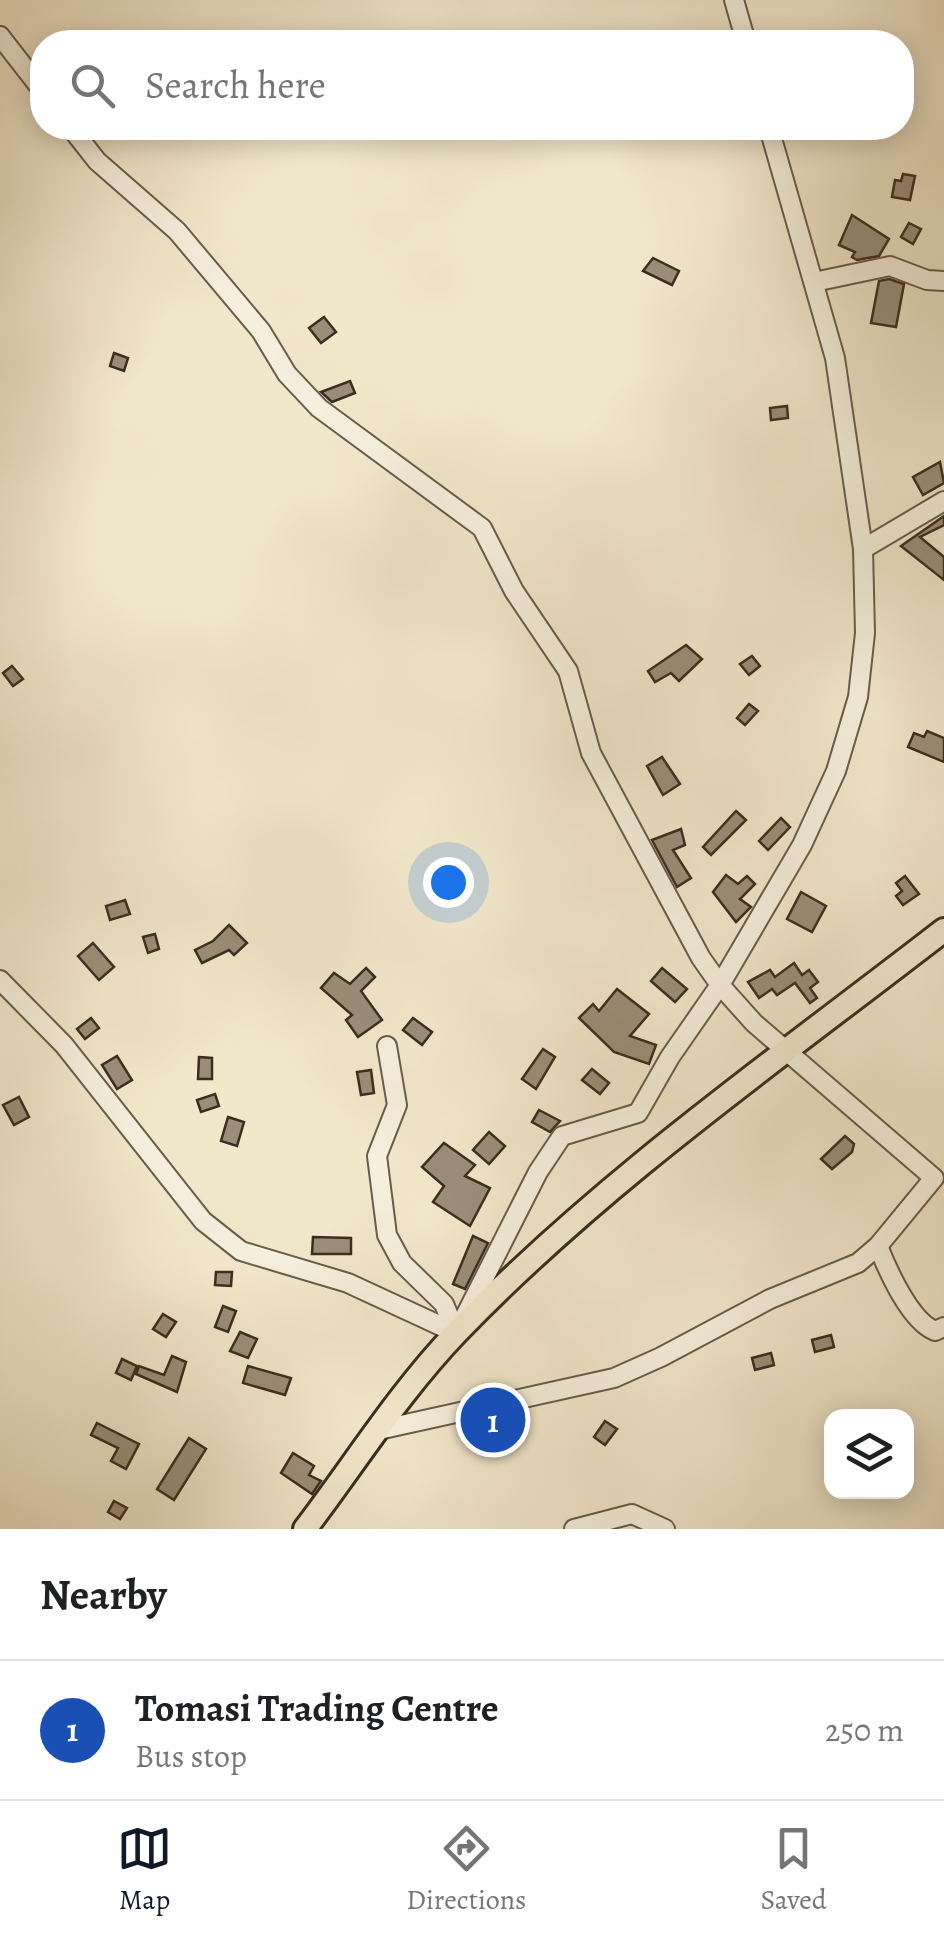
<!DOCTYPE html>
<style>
:root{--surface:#fff;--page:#f2f2f2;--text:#202124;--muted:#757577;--line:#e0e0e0;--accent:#111827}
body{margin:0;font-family:Alegreya,serif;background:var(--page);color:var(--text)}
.controls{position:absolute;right:30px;bottom:30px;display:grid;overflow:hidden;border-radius:20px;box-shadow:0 5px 25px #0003}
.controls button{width:90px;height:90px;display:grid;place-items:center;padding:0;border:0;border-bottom:2px solid var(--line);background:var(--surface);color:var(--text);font:50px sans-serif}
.you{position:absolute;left:448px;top:882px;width:35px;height:35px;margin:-25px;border:8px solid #fff;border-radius:50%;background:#1a73e8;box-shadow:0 0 0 15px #1a73e833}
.badge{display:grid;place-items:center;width:65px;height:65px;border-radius:50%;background:var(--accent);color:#fff;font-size:32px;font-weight:700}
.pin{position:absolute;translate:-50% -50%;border:5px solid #fff;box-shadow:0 2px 10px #0006}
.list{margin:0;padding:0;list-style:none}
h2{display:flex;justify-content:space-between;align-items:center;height:130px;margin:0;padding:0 40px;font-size:42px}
h2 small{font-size:32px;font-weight:400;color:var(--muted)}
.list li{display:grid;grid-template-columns:65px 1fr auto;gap:30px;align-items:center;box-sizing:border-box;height:140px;padding:0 40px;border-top:2px solid var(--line)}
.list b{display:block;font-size:38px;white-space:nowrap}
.list p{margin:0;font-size:32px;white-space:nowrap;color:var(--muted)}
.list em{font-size:32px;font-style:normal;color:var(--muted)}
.icon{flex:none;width:55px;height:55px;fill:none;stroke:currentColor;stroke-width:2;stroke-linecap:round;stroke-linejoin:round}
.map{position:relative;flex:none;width:944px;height:1529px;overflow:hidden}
.search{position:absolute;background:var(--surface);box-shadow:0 5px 25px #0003;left:30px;right:30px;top:30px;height:110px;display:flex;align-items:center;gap:25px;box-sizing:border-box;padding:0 35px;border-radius:40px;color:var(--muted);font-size:38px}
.sheet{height:270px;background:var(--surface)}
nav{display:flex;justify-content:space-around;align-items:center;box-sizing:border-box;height:140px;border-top:2px solid var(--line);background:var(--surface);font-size:28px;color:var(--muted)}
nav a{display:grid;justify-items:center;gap:5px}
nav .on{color:var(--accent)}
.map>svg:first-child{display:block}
.building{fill:#9a8e79;stroke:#3b2d21;stroke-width:2.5}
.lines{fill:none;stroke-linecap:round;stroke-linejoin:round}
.minor-casing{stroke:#685c4c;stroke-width:22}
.major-casing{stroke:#3b2d21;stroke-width:28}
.minor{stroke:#f6efdd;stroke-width:18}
.major{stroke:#f1e7cb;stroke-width:22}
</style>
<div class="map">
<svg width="944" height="1529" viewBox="0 0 944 1529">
<rect width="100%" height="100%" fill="#f1e7cb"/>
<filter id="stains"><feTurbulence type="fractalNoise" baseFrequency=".002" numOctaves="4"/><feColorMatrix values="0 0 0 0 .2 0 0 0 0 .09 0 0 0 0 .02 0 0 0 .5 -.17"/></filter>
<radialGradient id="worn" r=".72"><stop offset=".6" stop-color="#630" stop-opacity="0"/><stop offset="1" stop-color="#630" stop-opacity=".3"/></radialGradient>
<!-- building -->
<g class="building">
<path d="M903 174 915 176 910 200 892 197 895 180 901 181Z"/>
<path d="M852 215 889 239 879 256 857 260 852 257 855 252 839 245Z"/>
<path d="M909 223 921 229 913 244 901 237Z"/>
<path d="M653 258 679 271 672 285 643 271Z"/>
<path d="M889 279 904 284 896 327 871 323 879 281Z"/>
<path d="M324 317 336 332 321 343 309 328Z"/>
<path d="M114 353 128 358 124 371 110 366Z"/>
<path d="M350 381 355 393 332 402 321 392Z"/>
<path d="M787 406 788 418 771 420 770 408Z"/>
<path d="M940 462 944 483 923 495 913 477Z"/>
<path d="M944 516V525L920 537 944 557V580L901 546Z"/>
<path d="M686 645 702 659 679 681 671 673 655 682 648 671Z"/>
<path d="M752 656 760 666 749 675 740 664Z"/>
<path d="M12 666 23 679 13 686 3 673Z"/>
<path d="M749 704 758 711 745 725 737 718Z"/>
<path d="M927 731 944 738V762L908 747 914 733 924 737Z"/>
<path d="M662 757 680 784 663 795 647 766Z"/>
<path d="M736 811 746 820 711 855 703 847Z"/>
<path d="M781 818 790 827 768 850 759 841Z"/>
<path d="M681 829 685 845 673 850 691 878 677 887 652 840Z"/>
<path d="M726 875 738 884 747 876 755 884 740 899 751 907 736 922 713 892Z"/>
<path d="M905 876 919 894 903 905 896 896 902 891 896 883Z"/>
<path d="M801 892 826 906 812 932 787 919Z"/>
<path d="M125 900 130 914 110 920 106 906Z"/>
<path d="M229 925 247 943 234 955 229 950 202 963 195 950 213 941Z"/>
<path d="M155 934 159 949 148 953 143 937Z"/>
<path d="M93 943 114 967 99 980 78 956Z"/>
<path d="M794 963 802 975 809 970 818 982 810 988 817 998 810 1003 795 983 777 995 772 989 759 998 748 982 770 970 775 977Z"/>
<path d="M366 968 375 977 361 991 382 1020 358 1037 346 1020 352 1015 321 988 334 973 350 984Z"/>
<path d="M662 968 687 989 675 1002 651 981Z"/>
<path d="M617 989 649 1014 630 1036 656 1045 649 1064 614 1052 579 1018 593 1004 599 1011Z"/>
<path d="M91 1018 99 1028 85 1039 77 1029Z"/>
<path d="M413 1018 432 1032 422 1045 403 1030Z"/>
<path d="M543 1049 555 1057 536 1089 522 1079Z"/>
<path d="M117 1056 132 1080 117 1089 102 1065Z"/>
<path d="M199 1057 212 1058V1079H198Z"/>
<path d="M592 1069 609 1083 600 1094 582 1080Z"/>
<path d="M371 1070 374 1093 361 1095 357 1072Z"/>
<path d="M215 1094 219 1106 201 1112 197 1100Z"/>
<path d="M19 1097 29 1117 14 1125 3 1105Z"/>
<path d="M539 1110 560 1121 550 1132 532 1122Z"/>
<path d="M228 1117 244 1122 237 1146 221 1141Z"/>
<path d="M489 1132 505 1146 489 1164 473 1150Z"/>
<path d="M845 1136 854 1144 852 1152 832 1169 821 1159Z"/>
<path d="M444 1143 475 1165 465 1176 490 1188 470 1226 433 1202 444 1186 422 1167Z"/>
<path d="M473 1236 488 1243 465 1289 453 1284Z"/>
<path d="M313 1237 351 1238V1254H312Z"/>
<path d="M216 1272H232L231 1286 215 1285Z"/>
<path d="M223 1306 236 1311 228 1332 215 1327Z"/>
<path d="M163 1314 176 1322 166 1337 153 1329Z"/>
<path d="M240 1332 257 1339 248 1358 230 1351Z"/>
<path d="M831 1335 834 1347 815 1352 812 1340Z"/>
<path d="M771 1353 774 1365 755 1370 752 1358Z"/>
<path d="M172 1356 186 1362 177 1392 136 1374 139 1366 164 1375Z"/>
<path d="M122 1359 137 1366 131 1380 116 1373Z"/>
<path d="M248 1366 291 1378 285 1395 243 1383Z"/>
<path d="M605 1421 617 1429 605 1445 594 1437Z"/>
<path d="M97 1423 139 1444 126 1469 111 1461 118 1448 91 1435Z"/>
<path d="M189 1438 206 1449 174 1500 157 1489Z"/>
<path d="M293 1453 314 1466 309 1475 321 1481 312 1494 281 1473Z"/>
<path d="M114 1501 127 1508 120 1519 108 1512Z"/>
</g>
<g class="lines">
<defs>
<g id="minor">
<path d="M734 0 746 42"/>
<path d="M0 36 42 90"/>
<path d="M71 128 97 161 177 231 261 331 287 374 319 408 482 528 514 591 568 671 591 753 701 958 720 985 670 1057 638 1113 562 1136 538 1172 463 1320"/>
<path d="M814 282 890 266 927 280 944 281"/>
<path d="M863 549 944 501"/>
<path d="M0 980 64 1045 203 1221 241 1251 348 1283 456 1333"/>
<path d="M387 1046 397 1105 377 1156 387 1235 402 1263 444 1304 456 1333"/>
<path d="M878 1246C888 1271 910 1321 935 1331L944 1327"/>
<path d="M374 1431 614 1378 661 1357 770 1299 858 1263 878 1246 934 1178 754 1023 720 985 802 845 836 771 858 697 865 633 863 549 835 358 769 128"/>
<path d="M574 1529 632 1514 665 1529"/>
</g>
<path id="major" d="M305 1529C356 1462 400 1391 458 1331 604 1180 779 1058 944 930"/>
</defs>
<!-- minor casing -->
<use href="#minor" class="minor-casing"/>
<!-- major casing -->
<use href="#major" class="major-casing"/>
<!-- minor -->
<use href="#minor" class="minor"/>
<!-- major -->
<use href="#major" class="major"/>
</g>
<rect width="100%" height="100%" filter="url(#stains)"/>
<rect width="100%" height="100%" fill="url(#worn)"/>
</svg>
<div class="controls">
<button><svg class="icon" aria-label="layers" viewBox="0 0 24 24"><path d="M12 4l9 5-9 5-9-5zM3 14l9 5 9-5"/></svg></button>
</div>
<div class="you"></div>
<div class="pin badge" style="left:493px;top:1420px;background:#1a4fb4">1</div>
<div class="search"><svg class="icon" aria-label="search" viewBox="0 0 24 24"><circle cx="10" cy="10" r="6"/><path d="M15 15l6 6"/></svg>Search here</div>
</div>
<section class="sheet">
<h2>Nearby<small></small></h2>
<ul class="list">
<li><span class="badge" style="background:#1a4fb4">1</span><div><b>Tomasi Trading Centre</b><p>Bus stop</p></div><em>250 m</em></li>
</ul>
</section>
<nav>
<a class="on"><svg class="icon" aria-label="map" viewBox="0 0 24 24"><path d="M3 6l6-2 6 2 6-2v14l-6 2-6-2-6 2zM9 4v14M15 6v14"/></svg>Map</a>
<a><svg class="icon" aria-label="directions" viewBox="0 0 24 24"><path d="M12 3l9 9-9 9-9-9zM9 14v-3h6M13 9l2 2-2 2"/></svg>Directions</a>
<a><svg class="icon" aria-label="saved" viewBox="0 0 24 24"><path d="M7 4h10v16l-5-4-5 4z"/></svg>Saved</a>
</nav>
